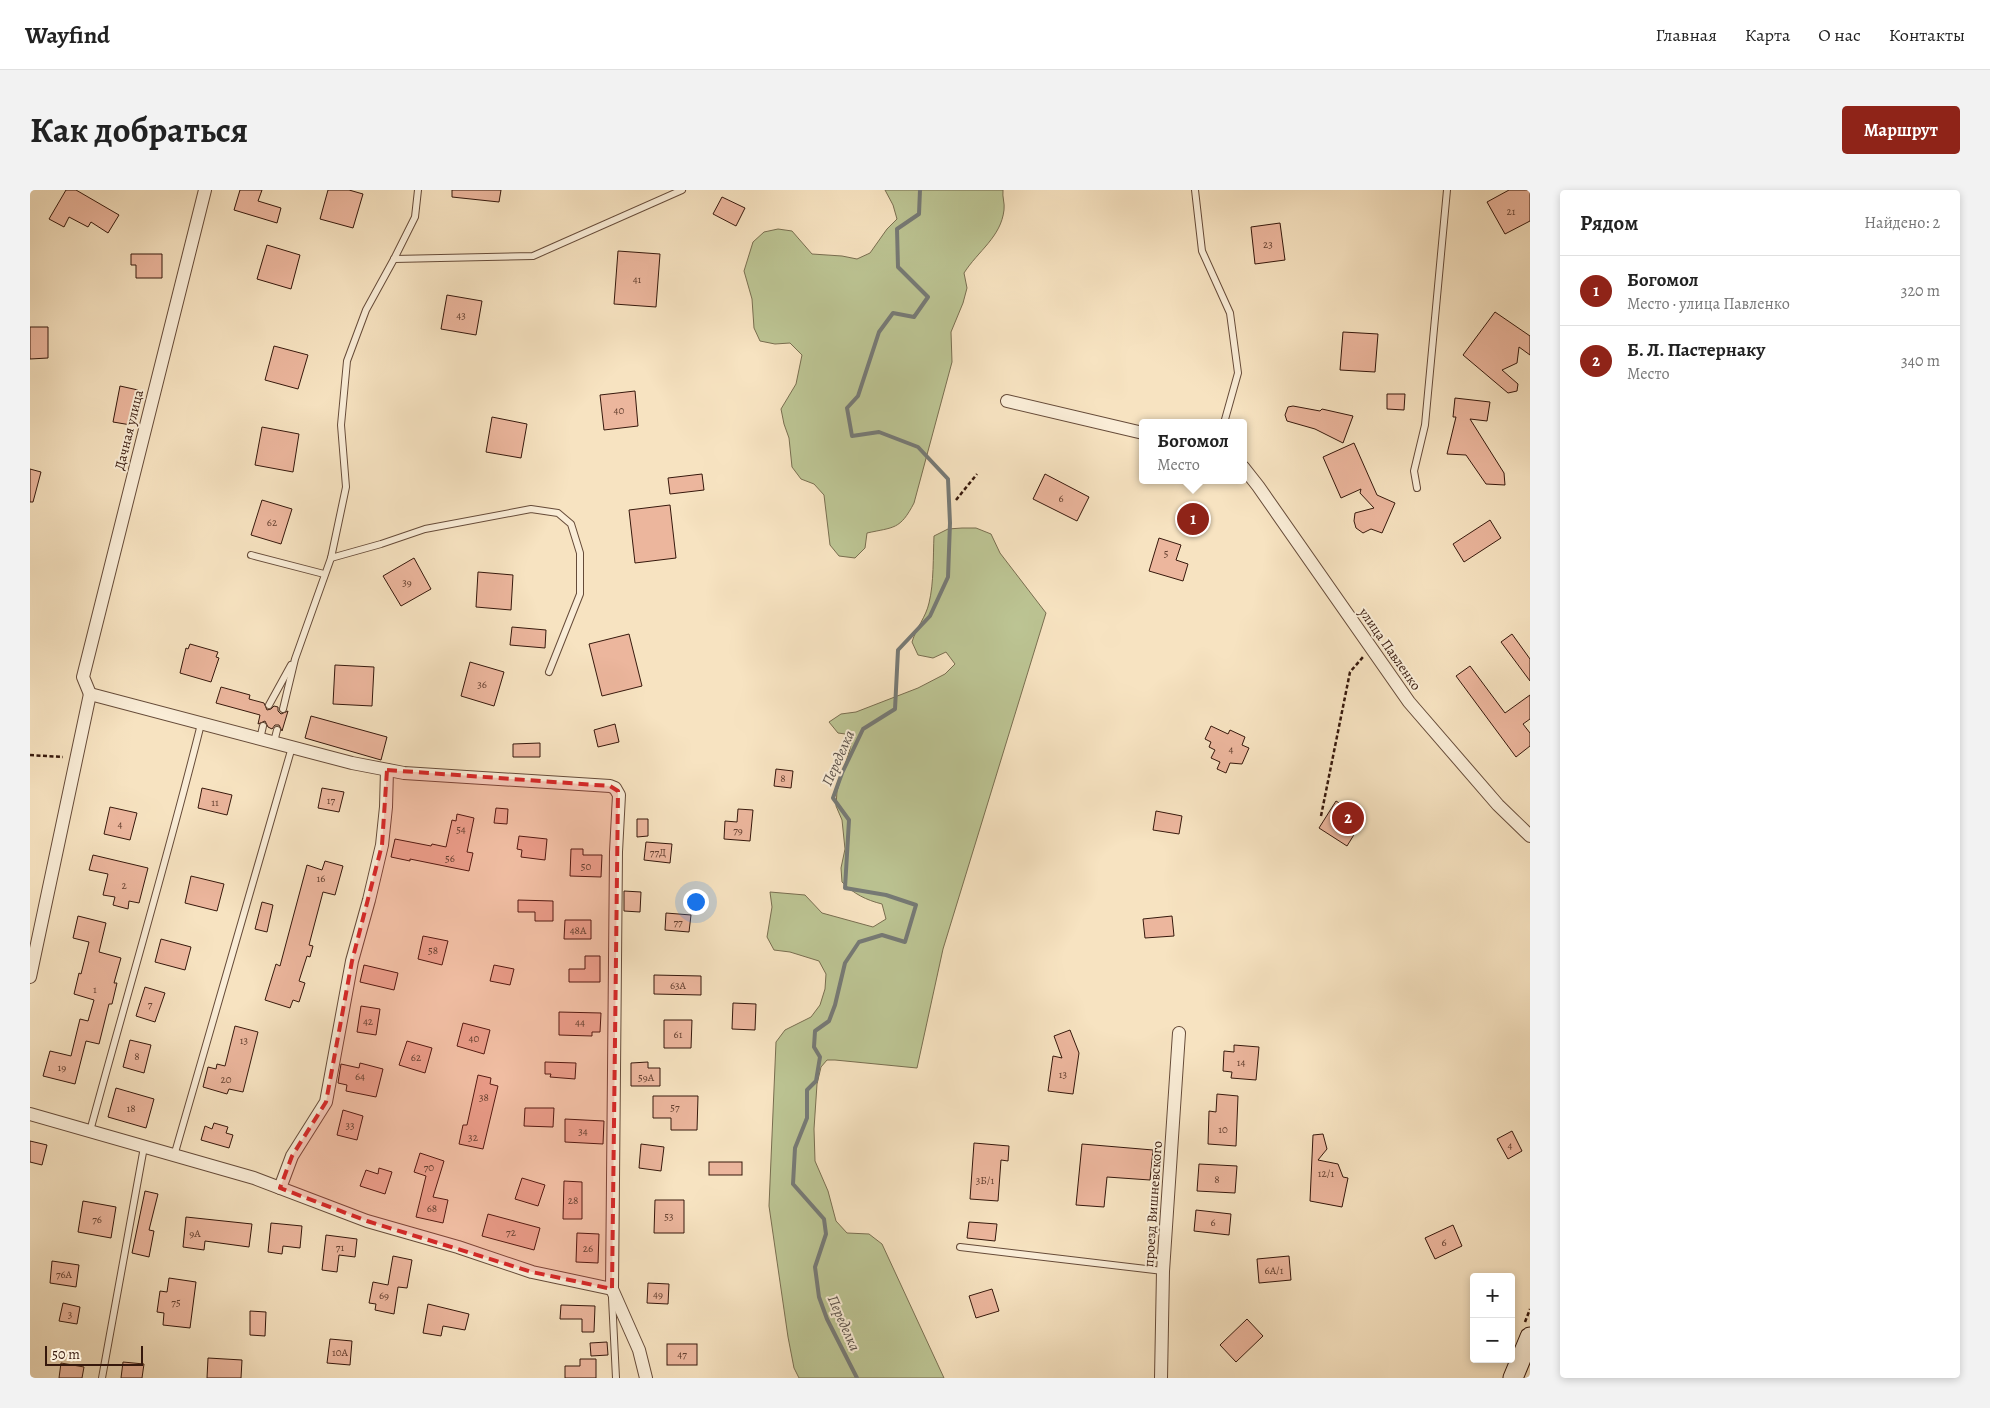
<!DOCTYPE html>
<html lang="ru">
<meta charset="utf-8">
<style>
:root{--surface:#fff;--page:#f2f2f2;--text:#222;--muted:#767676;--line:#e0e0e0;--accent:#8f2418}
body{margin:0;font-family:Alegreya,serif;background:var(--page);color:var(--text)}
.controls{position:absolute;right:15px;bottom:15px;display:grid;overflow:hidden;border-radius:5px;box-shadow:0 2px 8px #0003}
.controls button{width:45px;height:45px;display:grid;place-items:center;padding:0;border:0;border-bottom:1px solid var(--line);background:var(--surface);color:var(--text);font:25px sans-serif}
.scale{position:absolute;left:15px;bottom:12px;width:98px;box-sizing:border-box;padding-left:5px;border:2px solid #36180c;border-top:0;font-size:14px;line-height:18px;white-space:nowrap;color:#36180c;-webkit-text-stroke:4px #faedd7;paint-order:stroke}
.you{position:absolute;left:665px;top:711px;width:18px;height:18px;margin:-12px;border:4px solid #fff;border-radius:50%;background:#1a73e8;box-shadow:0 0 0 8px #1a73e833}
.badge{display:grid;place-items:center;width:32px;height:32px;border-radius:50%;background:var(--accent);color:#fff;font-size:16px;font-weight:700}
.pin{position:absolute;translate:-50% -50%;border:2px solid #fff;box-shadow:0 1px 5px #0006}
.popup{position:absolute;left:1109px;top:229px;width:108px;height:65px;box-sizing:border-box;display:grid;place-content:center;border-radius:5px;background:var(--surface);filter:drop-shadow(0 1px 4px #0005);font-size:16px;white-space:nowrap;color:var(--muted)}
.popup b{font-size:19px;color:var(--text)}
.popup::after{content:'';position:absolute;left:50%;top:100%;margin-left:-10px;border:10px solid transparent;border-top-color:var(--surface)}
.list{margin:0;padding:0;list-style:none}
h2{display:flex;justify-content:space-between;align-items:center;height:65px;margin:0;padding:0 20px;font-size:21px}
h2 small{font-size:16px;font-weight:400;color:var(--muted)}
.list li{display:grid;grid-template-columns:32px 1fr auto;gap:15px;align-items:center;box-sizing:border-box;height:70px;padding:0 20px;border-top:1px solid var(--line)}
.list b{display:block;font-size:19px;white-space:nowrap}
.list p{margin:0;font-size:16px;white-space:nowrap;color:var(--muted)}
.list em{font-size:16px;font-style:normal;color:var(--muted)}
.map{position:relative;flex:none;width:1500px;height:1188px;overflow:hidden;border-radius:5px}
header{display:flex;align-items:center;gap:30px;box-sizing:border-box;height:70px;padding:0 25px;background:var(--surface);border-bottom:1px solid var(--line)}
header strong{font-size:24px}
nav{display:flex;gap:28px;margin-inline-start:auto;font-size:18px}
.intro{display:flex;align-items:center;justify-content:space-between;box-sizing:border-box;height:120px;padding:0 30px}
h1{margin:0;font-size:35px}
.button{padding:12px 22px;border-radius:5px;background:var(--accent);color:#fff;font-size:18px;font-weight:700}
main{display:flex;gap:30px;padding:0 30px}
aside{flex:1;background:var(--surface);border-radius:5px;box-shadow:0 2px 8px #0003}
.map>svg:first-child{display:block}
.green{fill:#bcc493;stroke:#796e50}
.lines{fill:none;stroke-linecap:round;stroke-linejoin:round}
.stream{stroke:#767a76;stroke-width:4}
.building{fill:#ecb69d;stroke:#36180c}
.lane-casing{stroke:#664b39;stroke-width:8}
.street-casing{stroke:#664b39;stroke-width:14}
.secondary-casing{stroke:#36180c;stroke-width:21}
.path{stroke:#36180c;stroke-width:2.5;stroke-dasharray:4 2.5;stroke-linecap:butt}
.lane{stroke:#faedd7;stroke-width:6}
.street{stroke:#faedd7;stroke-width:12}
.secondary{stroke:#faedd7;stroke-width:19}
.marked{fill:#d62828;fill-opacity:0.2;stroke:#d62828;stroke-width:4;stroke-dasharray:10 6;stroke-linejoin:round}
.labels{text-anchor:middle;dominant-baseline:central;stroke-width:4;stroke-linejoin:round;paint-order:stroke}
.number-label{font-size:11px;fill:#644030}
.street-label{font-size:14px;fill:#36180c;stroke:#faedd7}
.water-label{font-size:15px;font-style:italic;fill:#5b514a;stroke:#faedd7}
</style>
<header>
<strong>Wayfind</strong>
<nav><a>Главная</a><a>Карта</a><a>О нас</a><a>Контакты</a></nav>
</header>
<div class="intro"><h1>Как добраться</h1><a class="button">Маршрут</a></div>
<main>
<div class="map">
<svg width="1500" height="1188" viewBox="0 0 1500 1188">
<rect width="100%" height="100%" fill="#f7e3c1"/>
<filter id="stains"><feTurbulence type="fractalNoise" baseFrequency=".004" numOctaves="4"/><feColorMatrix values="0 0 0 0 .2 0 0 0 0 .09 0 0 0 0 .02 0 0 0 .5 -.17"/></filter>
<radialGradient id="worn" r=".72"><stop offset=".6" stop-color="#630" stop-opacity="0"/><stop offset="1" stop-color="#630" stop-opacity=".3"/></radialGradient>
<!-- green -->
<g class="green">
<path d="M855 0H973C972 7 975 13 974 20 971 47 948 61 934 83L937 98 933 113 921 142 922 172 884 313C870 340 864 337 837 343L835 358 825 368 809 366 800 355 794 305 784 294 771 289 762 277 759 248 754 234 751 219 766 194 772 165 760 153 745 154 730 151 724 138 722 109 714 81 723 52 734 42 748 39 762 41 782 64 812 66 827 69 840 63 857 39 867 29 863 15Z"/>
<path d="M932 338H946L961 344 970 363 1016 423 913 759 887 878 805 870H797L791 877 787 894 784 939 785 971 798 1001 806 1031 817 1043 839 1044 852 1054 914 1188H769L764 1178 758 1147 739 1016 746 852 755 840 781 827 790 815 795 799 796 784 789 771 760 762 744 760 737 747 742 717 740 702 775 705 792 723 843 737 856 729 852 714C836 710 824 704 812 692L811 678 815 659 812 630 806 616 807 601 820 559 823 545 808 543 799 532 811 524 826 522 888 498 915 484 925 474 916 462 903 468 888 465 882 452C886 438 896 427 899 413 904 393 903 366 904 346L918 339Z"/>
</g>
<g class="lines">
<!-- stream -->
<path class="stream" d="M827 1188 797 1129 789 1107 785 1077 796 1044 794 1029 763 994 765 958 777 928V900L786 891 790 867 784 857 785 841 799 831 805 815 815 773 829 752 852 745 875 752 886 715 856 705 815 698 819 630 803 608 812 583 833 539 865 519 868 460 900 426 918 387 920 333 918 289 888 257 849 242 822 246 817 218 828 206 849 142 863 123 884 127 898 107 868 77 867 39 889 24 890 0"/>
</g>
<!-- building -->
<g class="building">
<path d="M36 0H46L89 25 78 43 61 32 58 37 39 27 34 37 19 29Z"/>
<path d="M210 0H232L228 11 251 18 247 33 204 20Z"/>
<path d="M298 0H319L333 4 323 38 290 29Z"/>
<path d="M422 0H471L469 12 422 7Z"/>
<path d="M1479 0H1500V31L1475 44 1457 12Z"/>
<path d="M692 7 715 18 706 36 683 24Z"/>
<path d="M1250 33 1255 70 1225 74 1221 37Z"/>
<path d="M237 55 270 65 261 99 227 89Z"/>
<path d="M588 61 630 64 626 117 584 114Z"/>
<path d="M101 64H132V88H106V75H101Z"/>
<path d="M417 105 452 111 446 145 411 139Z"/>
<path d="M1465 122 1500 146V165L1489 157 1487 173 1472 180 1488 194 1487 201 1478 203 1433 165Z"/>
<path d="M0 137H18V168L0 169Z"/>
<path d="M1313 142 1348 144 1345 182 1310 180Z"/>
<path d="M244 156 278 165 268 199 235 190Z"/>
<path d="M90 196 108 200 101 235 83 232Z"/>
<path d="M605 201 608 236 574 240 570 205Z"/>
<path d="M1357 204H1375L1374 220 1357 219Z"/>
<path d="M1425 208 1460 212 1457 231 1440 229 1474 283 1475 295 1456 294 1436 265 1417 264 1426 227H1423Z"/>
<path d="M1263 216 1290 221 1292 219 1323 226 1313 253 1285 239 1257 231 1255 225 1258 217Z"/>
<path d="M462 227 497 234 491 268 456 262Z"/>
<path d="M232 237 269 244 263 282 225 275Z"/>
<path d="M1324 253 1347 305 1365 313 1352 343 1341 339 1333 343 1326 338 1324 331 1325 323 1344 318 1330 303 1331 299 1311 308 1293 267Z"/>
<path d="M0 279 11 282 3 312H0Z"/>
<path d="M672 284 674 300 640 304 638 288Z"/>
<path d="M1015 284 1059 307 1047 331 1003 309Z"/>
<path d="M232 310 262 319 251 354 221 345Z"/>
<path d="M640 315 646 368 605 373 599 320Z"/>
<path d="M1460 330 1471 348 1434 372 1423 354Z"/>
<path d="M1129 348 1151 355 1146 370 1158 374 1153 391 1119 381Z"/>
<path d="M384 368 401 399 371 416 353 386Z"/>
<path d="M448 382 483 385 481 420 446 417Z"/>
<path d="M482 437 516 440 515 458 480 455Z"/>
<path d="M599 444 612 496 572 506 559 454Z"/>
<path d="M1482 444 1500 469V491L1471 452Z"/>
<path d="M160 454 188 462 186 467 189 468 181 492 150 483 156 458 158 459Z"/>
<path d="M440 472 474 482 464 516 431 506Z"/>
<path d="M305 475 344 477 342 516 303 514Z"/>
<path d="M1440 476 1475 523 1500 505V529L1493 534 1500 543V556L1486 567 1426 486Z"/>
<path d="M191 497 220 505 219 509 234 513 237 520 241 519 244 516 248 517V521L251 524 258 521 252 541 249 535H245L242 539 238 537 235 531 228 534 230 525 186 513Z"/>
<path d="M281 526 357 547 351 570 275 548Z"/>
<path d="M585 534 589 552 568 557 564 540Z"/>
<path d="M1181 536 1198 544 1200 540 1215 547 1212 555 1219 558 1212 574 1200 573 1196 583 1187 579 1190 572 1181 568 1185 560 1179 557 1181 552 1175 549Z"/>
<path d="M510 553V567H483V554Z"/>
<path d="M746 579 763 581 761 598 744 596Z"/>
<path d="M172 598 202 605 197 625 168 618Z"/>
<path d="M292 598 314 602 309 622 288 618Z"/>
<path d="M1306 611 1316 617 1312 624 1330 635 1317 656 1289 638Z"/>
<path d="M80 617 107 623 100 650 74 644Z"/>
<path d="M466 618 478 619 477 634 464 633Z"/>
<path d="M708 619 723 620 720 651 694 649 695 631 707 632Z"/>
<path d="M1126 621 1152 626 1149 644 1123 640Z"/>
<path d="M427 624 444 628 437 662 443 663 439 681 380 669V671L361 667 365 649 401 656 402 654 416 657 422 630 426 631Z"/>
<path d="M607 629H618V646L607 647Z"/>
<path d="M489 646 517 649 515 670 491 667 492 660 487 659Z"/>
<path d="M616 652 642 654 640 673 614 670Z"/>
<path d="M541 659H553V665H572L571 687 540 686Z"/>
<path d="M63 665 118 678 109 713 99 711 98 719 83 715 85 707 73 705 78 684 59 680Z"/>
<path d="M295 671 313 676 305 705 293 702 279 755 283 756 280 767 277 766 269 791 275 793 269 812 263 810 260 818 235 810 246 774 250 776 277 675 292 680Z"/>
<path d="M161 686 194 694 187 721 155 713Z"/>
<path d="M594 701 611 702 610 722 594 721Z"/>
<path d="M488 710 523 711V731H505V722H488Z"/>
<path d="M232 712 243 715 237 742 225 739Z"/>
<path d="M636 723 661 725 659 742 635 740Z"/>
<path d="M48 726 76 733 69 762 91 768 84 793H87L82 814H79L69 854 56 851 45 894 13 886 20 861 41 866 50 829 58 831 64 810 44 804 49 783 51 784 59 752 43 748Z"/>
<path d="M1142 726 1144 746 1115 748 1113 729Z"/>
<path d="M535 730H561V749H534Z"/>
<path d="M393 746 418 751 412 775 388 769Z"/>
<path d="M131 749 161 757 155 780 125 772Z"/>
<path d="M555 766H570V792H539V779H555Z"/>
<path d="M334 775 368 783 364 800 330 792Z"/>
<path d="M464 775 484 779 480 795 460 791Z"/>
<path d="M624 785 671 786V805L624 804Z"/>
<path d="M115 797 135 803 125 832 106 826Z"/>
<path d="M703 813 726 814 725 840 702 839Z"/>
<path d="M331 816 350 819 346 845 327 842Z"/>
<path d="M529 822 571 823 570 842H562V846L529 845Z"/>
<path d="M634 830H662L661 858H634Z"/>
<path d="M433 833 460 840 454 864 427 856Z"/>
<path d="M205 836 228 842 213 902 199 899 197 904 173 897 178 877 186 879 187 874 195 876Z"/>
<path d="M1040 840 1049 863 1043 904 1018 901 1023 866 1032 868 1024 846Z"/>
<path d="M100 850 121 855 114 883 93 877Z"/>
<path d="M377 851 402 858 395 883 369 875Z"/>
<path d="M1204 855 1229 857 1226 890 1201 888 1202 882 1193 881 1194 861 1204 862Z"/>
<path d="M515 872 546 873 545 889 520 887 521 884H515Z"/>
<path d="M618 872V878H630V896H601V873Z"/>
<path d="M330 873 353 879 346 907 316 901 317 895 308 893 311 874 329 878Z"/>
<path d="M448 885 461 888 460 894 468 896 453 959 429 954 433 935H437Z"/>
<path d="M86 898 124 909 116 938 78 927Z"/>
<path d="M1187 904 1208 906 1206 956 1178 954 1179 921 1186 922Z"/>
<path d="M623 906H668L667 940H641V928H623Z"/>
<path d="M495 918H524L523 937 494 936Z"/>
<path d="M313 920 333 926 327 950 307 945Z"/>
<path d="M535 929 574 931 573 954 535 952Z"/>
<path d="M184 933 198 937 196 943 203 945 199 958 171 950 175 936 182 939Z"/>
<path d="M1482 941 1492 961 1478 969 1467 949Z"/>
<path d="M1293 944 1297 959 1288 970 1308 974 1313 987 1318 988 1312 1017 1280 1011 1283 945Z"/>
<path d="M0 951 17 955 12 975 0 972Z"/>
<path d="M944 953 979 956 978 971 971 970 968 1011 940 1009Z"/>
<path d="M611 954 634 957 631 981 609 978Z"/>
<path d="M1052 954 1123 960 1120 990 1077 987 1074 1017 1046 1015Z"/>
<path d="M390 963 414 971 403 1007 418 1010 413 1033 386 1027 396 986 384 982Z"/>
<rect x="679" y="972" width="33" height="13"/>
<path d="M1169 974 1207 976 1205 1003 1167 1001Z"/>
<path d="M349 978 362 982 355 1004 330 996 336 980 348 984Z"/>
<path d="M492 988 515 995 508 1016 485 1009Z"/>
<path d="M534 991 552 992V1029H533Z"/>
<path d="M115 1001 128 1004 119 1040 124 1041 119 1067 102 1063Z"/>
<path d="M625 1010H654V1043H624Z"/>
<path d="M53 1011 86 1017 81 1048 48 1042Z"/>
<path d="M1166 1020 1201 1024 1199 1045 1164 1041Z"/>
<path d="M458 1024 510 1038 504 1060 452 1046Z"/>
<path d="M156 1027 222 1034 219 1057 175 1051 174 1060 153 1057Z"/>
<path d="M939 1032 967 1034 965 1051 937 1048Z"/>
<path d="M241 1033 272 1036 270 1058 253 1056 252 1064 238 1062Z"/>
<path d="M1423 1035 1432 1056 1405 1069 1395 1048Z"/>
<path d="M547 1043 569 1044 568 1073 546 1072Z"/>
<path d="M296 1045 327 1049 325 1067 309 1065 307 1082 292 1080Z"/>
<path d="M363 1066 382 1070 377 1098 368 1097 364 1124 345 1120 346 1114 339 1113 343 1092 358 1095Z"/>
<path d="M1259 1066 1261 1090 1229 1093 1227 1069Z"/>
<path d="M22 1071 49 1075 46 1097 20 1093Z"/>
<path d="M139 1088 166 1092 160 1138 133 1135 134 1123 127 1122 130 1101 137 1102Z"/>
<path d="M618 1093 639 1094 638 1114 617 1113Z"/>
<path d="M962 1099 969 1121 946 1128 939 1106Z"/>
<path d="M33 1113 50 1117 47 1134 29 1131Z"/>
<path d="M398 1114 439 1124 435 1140 413 1136 411 1146 393 1143Z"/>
<path d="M531 1115 565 1116 564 1142H552V1129H530Z"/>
<path d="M220 1121 236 1122 235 1146 220 1145Z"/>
<path d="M1217 1129 1233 1146 1206 1172 1190 1155Z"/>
<path d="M300 1149 322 1151 320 1175 297 1173Z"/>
<path d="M577 1152 578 1165 561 1166 560 1153Z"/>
<rect x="637" y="1154" width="30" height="21"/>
<path d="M178 1168 212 1170 211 1188H177Z"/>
<path d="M550 1169H566V1188H535V1176H550Z"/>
<path d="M93 1172 114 1174 112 1188H91Z"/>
<path d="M31 1173 54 1177 52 1188H29Z"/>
</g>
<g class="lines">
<defs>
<g id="lane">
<path d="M1165 0 1172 61 1200 123 1208 183 1194 233"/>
<path d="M364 69 503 66 652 0"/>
<path d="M1387 298 1384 281 1395 235 1417 0"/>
<path d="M221 365 294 384"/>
<path d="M301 368 351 354 395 339 501 319 528 323 541 334 550 363V404L519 482"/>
<path d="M239 515 261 475"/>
<path d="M253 519 265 469 301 368 316 297 311 235 317 171 336 120 364 69 385 27 388 0"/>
<path d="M230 549 233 536"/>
<path d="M244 552 247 540"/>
<path d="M60 941C97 805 137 670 171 534"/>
<path d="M144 966 262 557"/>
<path d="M930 1057 1133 1081"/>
<path d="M582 1108 586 1188"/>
<path d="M72 1188 114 957"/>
</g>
<g id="street">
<path d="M977 211 1113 243"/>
<path d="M1213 277 1228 296 1379 512 1468 615 1500 646"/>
<path d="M60 504 322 573 374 583 580 596 585 598 589 605 586 662 582 1099 609 1160 616 1188"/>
<path d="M60 504 53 487 175 0"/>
<path d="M0 787 60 504"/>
<path d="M0 924 224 988 337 1031 428 1057 502 1082 582 1099"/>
<path d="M250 998 262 966 296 912 322 771 339 710 352 655 356 617 357 580"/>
<path d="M1131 1188 1133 1081 1149 843"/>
</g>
<path id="secondary" d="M1483 1188 1500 1147"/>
</defs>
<!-- lane casing -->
<use href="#lane" class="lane-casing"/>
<!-- street casing -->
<use href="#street" class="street-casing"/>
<!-- secondary casing -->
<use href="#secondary" class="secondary-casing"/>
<!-- path -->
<g class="path">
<path d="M926 310 947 284"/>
<path d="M0 565 33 567"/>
<path d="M1291 626 1320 482 1333 467"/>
<path d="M1495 1132 1500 1119"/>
</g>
<!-- lane -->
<use href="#lane" class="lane"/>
<!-- street -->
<use href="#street" class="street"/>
<!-- secondary -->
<use href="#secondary" class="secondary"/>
</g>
<!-- marked area -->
<path class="marked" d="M357 580 580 596 588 601 582 1099 502 1082 337 1031 250 998 262 966 296 912 322 771 352 655Z"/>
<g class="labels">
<!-- number labels -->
<g class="number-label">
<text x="1481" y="21">21</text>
<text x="1238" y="54">23</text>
<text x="607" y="89">41</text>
<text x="431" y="125">43</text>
<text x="589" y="220">40</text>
<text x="1031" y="308">6</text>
<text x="242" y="332">62</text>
<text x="1136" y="363">5</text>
<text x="377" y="392">39</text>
<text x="452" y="494">36</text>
<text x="1201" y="559">4</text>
<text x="753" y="588">8</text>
<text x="301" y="610">17</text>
<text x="185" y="612">11</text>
<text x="90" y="634">4</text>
<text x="431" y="639">54</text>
<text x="708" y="640">79</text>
<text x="628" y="662">77Д</text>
<text x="420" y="668">56</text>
<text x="556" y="676">50</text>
<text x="291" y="688">16</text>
<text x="94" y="695">2</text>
<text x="648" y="732">77</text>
<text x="548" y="740">48А</text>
<text x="403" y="760">58</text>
<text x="648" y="795">63А</text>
<text x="65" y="799">1</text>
<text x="120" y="814">7</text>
<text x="338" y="831">42</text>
<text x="550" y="832">44</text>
<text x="648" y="844">61</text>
<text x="444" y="848">40</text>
<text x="214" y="850">13</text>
<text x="107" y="866">8</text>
<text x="386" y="867">62</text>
<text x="1211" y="872">14</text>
<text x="32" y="877">19</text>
<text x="1033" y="884">13</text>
<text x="330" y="886">64</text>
<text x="616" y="887">59А</text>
<text x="196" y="889">20</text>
<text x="454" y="907">38</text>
<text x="645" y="917">57</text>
<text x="101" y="918">18</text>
<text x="320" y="935">33</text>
<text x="1193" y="939">10</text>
<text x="553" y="941">34</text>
<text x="443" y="947">32</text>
<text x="1480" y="955">4</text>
<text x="399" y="977">70</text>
<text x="1296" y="983">12/1</text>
<text x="1187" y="989">8</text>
<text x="955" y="990">3Б/1</text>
<text x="543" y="1010">28</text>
<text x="402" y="1018">68</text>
<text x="639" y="1026">53</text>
<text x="67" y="1029">76</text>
<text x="1183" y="1032">6</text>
<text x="481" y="1042">72</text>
<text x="165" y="1043">9А</text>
<text x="1414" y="1052">6</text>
<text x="310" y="1057">71</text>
<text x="558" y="1058">26</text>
<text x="1244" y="1080">6А/1</text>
<text x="34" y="1084">76А</text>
<text x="628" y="1104">49</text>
<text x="354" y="1105">69</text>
<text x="146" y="1112">75</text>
<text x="40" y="1124">3</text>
<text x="310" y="1162">10А</text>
<text x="652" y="1164">47</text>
</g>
<!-- street labels -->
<g class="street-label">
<text transform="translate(99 240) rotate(-76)">Дачная улица</text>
<text transform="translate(1360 459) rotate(55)">улица Павленко</text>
<text transform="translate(1123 1014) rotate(-86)">проезд Вишневского</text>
</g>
<!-- water labels -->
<g class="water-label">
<text transform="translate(808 568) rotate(-66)">Переделка</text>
<text transform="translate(814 1133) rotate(66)">Переделка</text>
</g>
</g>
<rect width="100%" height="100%" filter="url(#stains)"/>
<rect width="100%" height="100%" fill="url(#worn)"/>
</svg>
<div class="controls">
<button>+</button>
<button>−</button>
</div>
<div class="scale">50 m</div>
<div class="you"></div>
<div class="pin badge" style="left:1163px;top:329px">1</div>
<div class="popup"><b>Богомол</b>Место</div>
<div class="pin badge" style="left:1318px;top:628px">2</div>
</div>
<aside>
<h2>Рядом<small>Найдено: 2</small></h2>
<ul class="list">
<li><span class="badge">1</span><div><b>Богомол</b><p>Место · улица Павленко</p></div><em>320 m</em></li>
<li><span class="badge">2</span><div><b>Б. Л. Пастернаку</b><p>Место</p></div><em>340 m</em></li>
</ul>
</aside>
</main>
